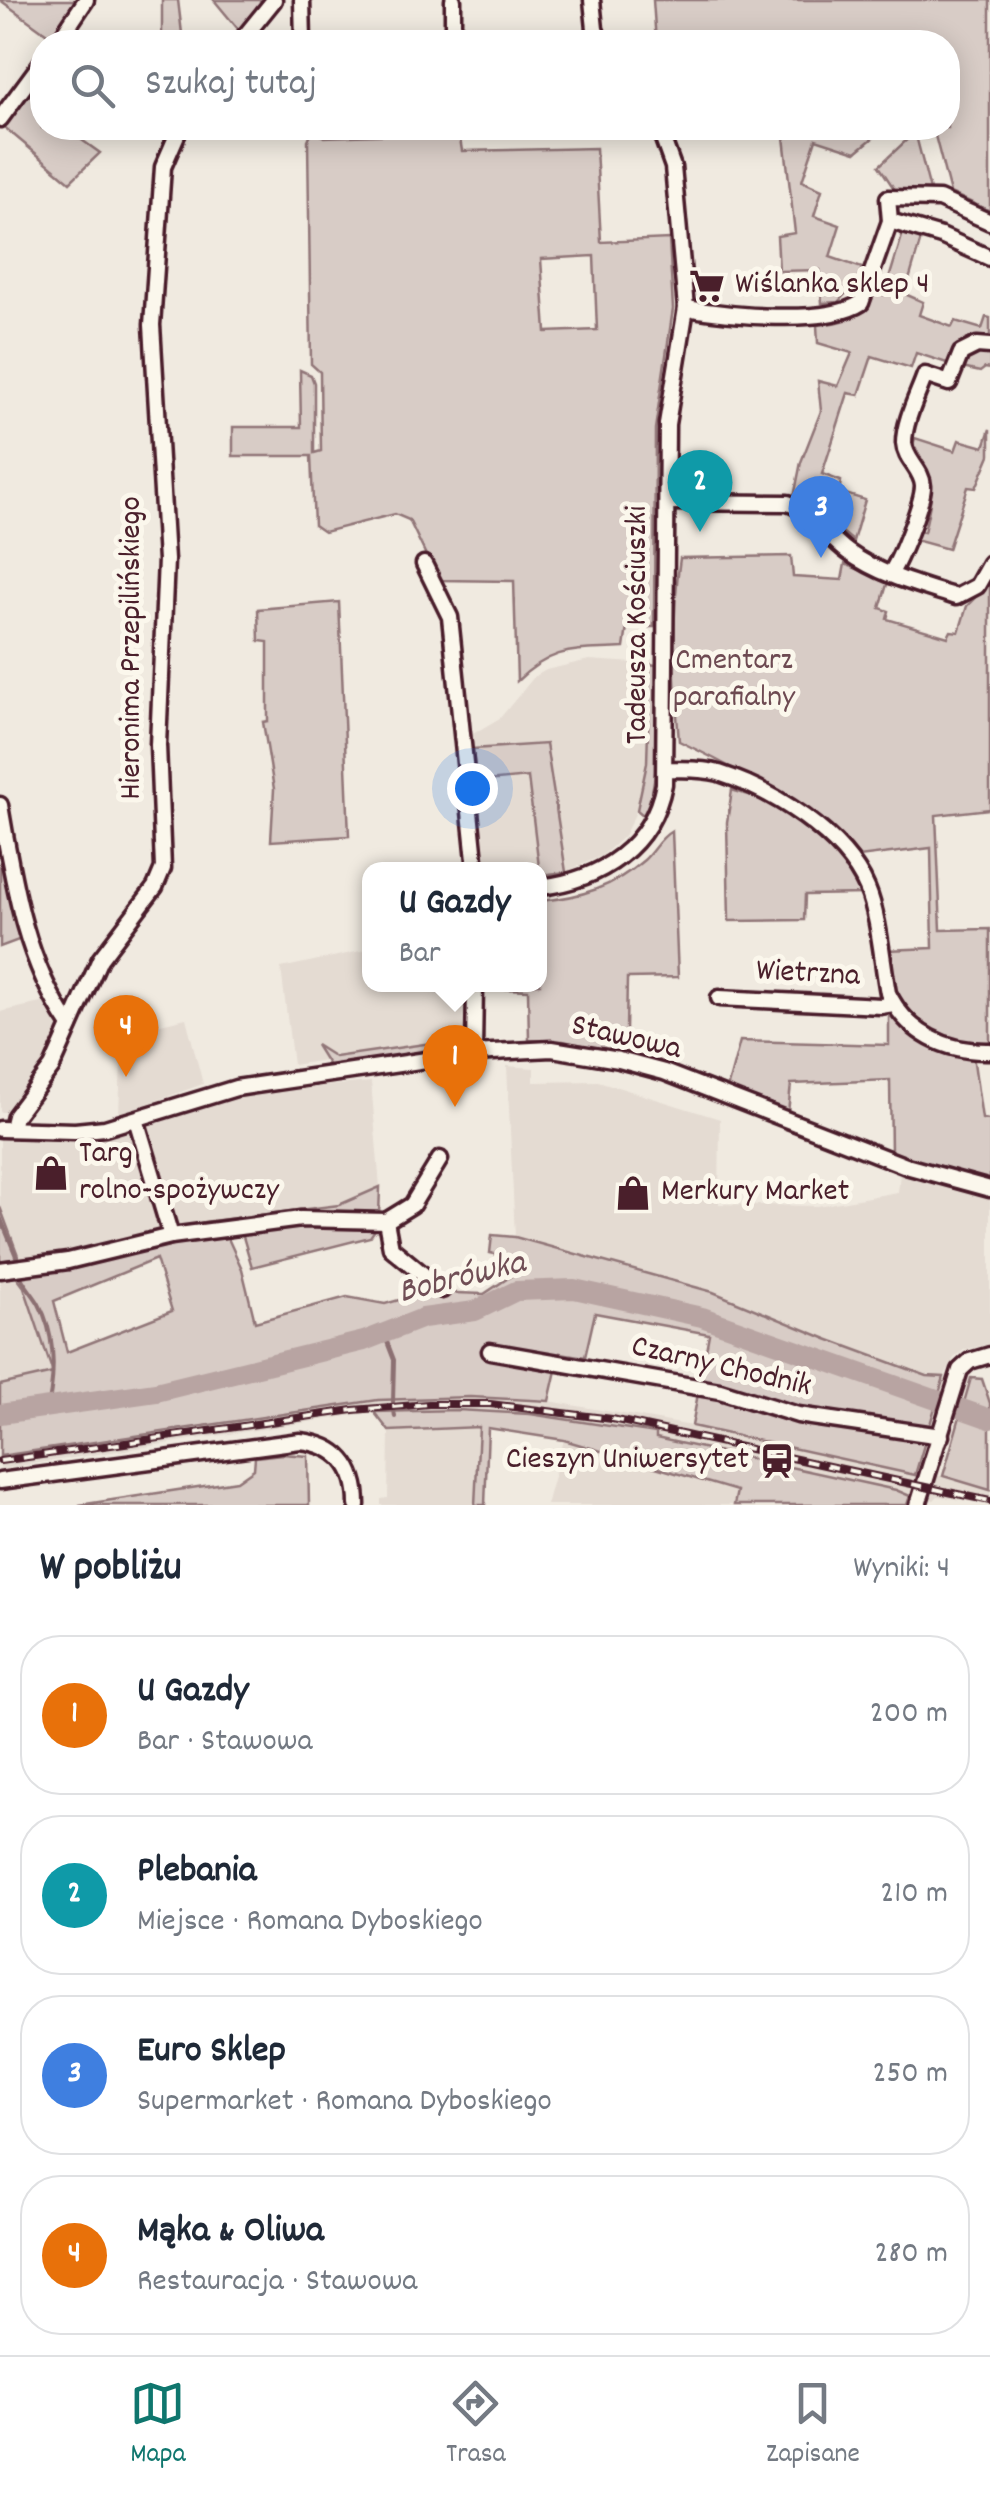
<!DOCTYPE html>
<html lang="pl">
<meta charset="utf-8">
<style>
:root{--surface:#fff;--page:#f6f6f7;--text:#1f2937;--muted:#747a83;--line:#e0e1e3;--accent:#0f766e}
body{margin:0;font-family:Dekko,sans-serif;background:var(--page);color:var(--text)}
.you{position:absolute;left:472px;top:788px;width:35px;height:35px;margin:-25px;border:8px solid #fff;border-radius:50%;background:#1a73e8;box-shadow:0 0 0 15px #1a73e833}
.badge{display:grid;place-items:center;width:65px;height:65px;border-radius:50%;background:var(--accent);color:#fff;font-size:32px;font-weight:700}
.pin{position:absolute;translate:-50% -82px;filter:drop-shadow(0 2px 5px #0008)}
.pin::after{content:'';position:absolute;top:52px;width:35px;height:30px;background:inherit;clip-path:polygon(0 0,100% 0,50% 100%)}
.popup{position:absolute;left:362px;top:862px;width:185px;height:130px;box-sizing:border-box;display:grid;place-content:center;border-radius:20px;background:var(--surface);filter:drop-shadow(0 2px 8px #0005);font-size:32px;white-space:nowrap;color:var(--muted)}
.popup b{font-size:38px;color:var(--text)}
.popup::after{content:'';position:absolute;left:50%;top:100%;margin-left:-20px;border:20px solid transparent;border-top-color:var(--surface)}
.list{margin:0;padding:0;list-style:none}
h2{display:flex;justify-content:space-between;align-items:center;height:130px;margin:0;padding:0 40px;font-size:42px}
h2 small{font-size:32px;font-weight:400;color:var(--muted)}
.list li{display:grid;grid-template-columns:65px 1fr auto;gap:30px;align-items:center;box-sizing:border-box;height:160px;margin:0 20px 20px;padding:0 20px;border:2px solid var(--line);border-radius:40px}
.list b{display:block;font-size:38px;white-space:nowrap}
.list p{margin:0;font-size:32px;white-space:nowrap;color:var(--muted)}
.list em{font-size:32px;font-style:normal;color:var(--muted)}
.icon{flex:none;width:55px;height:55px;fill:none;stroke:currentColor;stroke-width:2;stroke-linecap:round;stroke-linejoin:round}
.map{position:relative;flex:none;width:990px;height:1505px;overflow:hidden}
.search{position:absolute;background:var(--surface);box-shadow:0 5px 25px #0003;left:30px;right:30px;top:30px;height:110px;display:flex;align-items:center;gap:25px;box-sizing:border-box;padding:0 35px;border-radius:40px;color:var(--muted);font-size:38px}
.sheet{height:850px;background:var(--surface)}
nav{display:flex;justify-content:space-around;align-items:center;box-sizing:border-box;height:140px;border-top:2px solid var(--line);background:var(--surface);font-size:28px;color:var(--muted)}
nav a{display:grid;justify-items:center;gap:5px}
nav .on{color:var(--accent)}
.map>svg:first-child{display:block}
.built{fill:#e4dbd2}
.green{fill:#d8ccc6;stroke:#917678;stroke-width:2.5;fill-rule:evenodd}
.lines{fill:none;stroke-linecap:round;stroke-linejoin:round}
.stream{stroke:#8c6f72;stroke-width:4}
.river{stroke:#b8a4a2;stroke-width:20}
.minor-casing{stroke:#4a1f2b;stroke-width:21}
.minor{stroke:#fbf7ec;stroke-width:14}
.rail-casing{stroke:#4a1f2b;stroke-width:8}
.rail{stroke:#fbf7ec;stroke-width:4;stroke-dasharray:11;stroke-linecap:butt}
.labels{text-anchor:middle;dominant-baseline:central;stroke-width:10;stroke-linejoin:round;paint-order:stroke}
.poi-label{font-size:32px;fill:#4a1f2b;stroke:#fbf7ec;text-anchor:start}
.street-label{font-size:32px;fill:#4a1f2b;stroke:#fbf7ec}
.park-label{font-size:32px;fill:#6e4a52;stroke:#fbf7ec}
.water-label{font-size:35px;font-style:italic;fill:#704e55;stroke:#fbf7ec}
</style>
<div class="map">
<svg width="990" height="1505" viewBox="0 0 990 1505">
<rect width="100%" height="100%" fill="#f0eae0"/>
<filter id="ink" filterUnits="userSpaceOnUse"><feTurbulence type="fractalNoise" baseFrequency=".01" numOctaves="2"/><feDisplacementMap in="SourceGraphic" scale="20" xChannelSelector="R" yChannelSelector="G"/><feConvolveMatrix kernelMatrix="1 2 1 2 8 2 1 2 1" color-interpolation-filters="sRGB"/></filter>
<g filter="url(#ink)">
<!-- built -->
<g class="built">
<path d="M589 660 650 664 647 763 637 810 624 836 603 855 566 872 540 875V870L483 869 471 735 500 718 534 677 546 670Z"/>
<path d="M370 949V984L467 985 466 1034 459 1039 293 1065 281 968Z"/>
<path d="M45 1002 59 1029 41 1070 5 1112H0V1012Z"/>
<path d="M186 1018 203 1084 119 1114 122 1033Z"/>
<path d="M507 1066 534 1068V1082L598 1081 720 1119 719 1204 817 1206 898 1192 900 1173 990 1199V1344L964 1350 954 1358 944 1377 927 1376 827 1339 713 1292 515 1237Z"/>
<path d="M371 1082 380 1187 339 1205 204 1222 124 1242 19 1258 0 1207V1138H93L229 1094Z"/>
<path d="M15 1275 24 1287 53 1374 0 1385V1277Z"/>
<path d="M470 1397 549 1401 692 1426 915 1475 943 1476 990 1490V1505L938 1496 934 1500 859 1484 655 1438 656 1433 530 1414 458 1410 374 1412 0 1469V1456L379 1400Z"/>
<path d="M479 1427 475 1505H381V1499L388 1498 389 1431Z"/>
<path d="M564 1440 738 1491 734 1505H546Z"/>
</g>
<!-- green -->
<g class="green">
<path d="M0 0H81L54 39Z"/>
<path d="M162 0H178L183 42H162Z"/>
<path d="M214 0H268L243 35Z"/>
<path d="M653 0H990V211L950 193 933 128H948V42H656Z"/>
<path d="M42 73V128H65L100 153 70 182 3 126Z"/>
<path d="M783 128H885L856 152 816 139 802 181 822 190 814 216 840 225 830 257 862 268 857 281 838 302 822 303 820 270 779 271 777 236 795 233Z"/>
<path d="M313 129 324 137 459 132 462 151 596 148 601 242 669 239 673 309 655 429 654 627H627L624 648C575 651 555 645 517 681L514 581 438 580 409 520 395 514 324 532 314 525 311 456H233V427H301L300 370 311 375 314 383V453L321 451 320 372 311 364 308 140ZM594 256 597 330 546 332 541 259Z"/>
<path d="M915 132 931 194 897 193 879 166Z"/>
<path d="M903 233 921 239 905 294 923 302 919 315 952 327 955 321 982 329 986 317 990 318V340L976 337 960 344 950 364 916 353 911 368 872 356 859 395 848 393 822 474 841 481 839 492 865 500 853 541 803 500 794 497 801 462 821 411 818 381 838 386 852 353 818 343 817 325C847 321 860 321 874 292L884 295Z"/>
<path d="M990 351V369L985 368 980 372 962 368 966 352Z"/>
<path d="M990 429V455L976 488 968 487 948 549 915 540 918 531 924 532C933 492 937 480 913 445L915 438 955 451 959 440 984 447Z"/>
<path d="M791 556 793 577 842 580 845 564 888 581 880 608 889 611 887 619 948 637 951 631 959 632 967 606 990 582V809L936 815 941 930 990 929V1046H955L930 1033 911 1017 895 992 887 950 933 948 931 848 859 857C800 804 749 775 679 741 674 681 671 618 680 558Z"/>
<path d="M339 602 349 836 271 841 274 789 263 722 268 721V642L259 641 258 609Z"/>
<path d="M650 664 656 665C655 706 664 780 643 815L637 810 647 763Z"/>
<path d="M546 744 566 872 540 875 528 777 476 782 473 749Z"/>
<path d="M732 790C747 795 764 798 777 805 813 824 844 861 864 894L805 895 804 920 729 921 727 822Z"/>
<path d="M672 831 678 977 627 978 626 1031 616 1052 563 1041 529 1040 528 990 487 988 488 985 540 984V901C581 897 612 888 644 860 654 851 659 838 672 831Z"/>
<path d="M7 860 24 938 0 947V862Z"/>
<path d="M889 1011C915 1036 936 1053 973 1055L982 1119 990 1120V1181L891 1153 890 1080 791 1084 788 1113 727 1089 740 1041 889 1045Z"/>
<path d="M466 1034 458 1046 453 1048 329 1066 316 1045 335 1057 459 1039Z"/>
<path d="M380 1187 379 1216 180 1228 204 1222 339 1205Z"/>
<path d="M0 1207 19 1258 0 1261Z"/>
<path d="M309 1224 377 1227 370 1237 252 1267 242 1233Z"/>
<path d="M492 1235 515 1237 713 1292 827 1339 927 1376 944 1377 915 1475 692 1426 709 1334 595 1313 585 1357 560 1353 549 1401 470 1397 378 1400 0 1456V1385L53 1373 24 1287 15 1275 151 1246 227 1236 242 1269 255 1322 347 1297 385 1304 427 1292 484 1294 514 1274 513 1258 490 1253ZM156 1259 172 1311 67 1352 54 1301Z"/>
<path d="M971 1378 982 1379 990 1403V1490L943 1476Z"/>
<path d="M458 1410 530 1414 656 1433V1438L896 1490 910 1496 907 1505H734L737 1491 564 1440 488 1428 485 1505H475L479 1427 389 1431 374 1412Z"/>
<path d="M282 1454 308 1456 309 1505H79L237 1481 254 1469 255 1457Z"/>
</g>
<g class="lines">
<!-- stream -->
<g class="stream">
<path d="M0 1217 18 1261"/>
<path d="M21 1277C26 1287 34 1295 39 1304 56 1336 55 1374 48 1408"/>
<path d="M384 1334 394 1360 393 1402"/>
<path d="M394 1410 395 1417"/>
</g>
<!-- river -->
<path class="river" d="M0 1414 156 1392 364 1341 423 1318 475 1311 516 1291 574 1289 702 1317 990 1419"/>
<defs>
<g id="minor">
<path d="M302 0 303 42"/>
<path d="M592 0 595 29 600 42"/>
<path d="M58 42 86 0"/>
<path d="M240 42 274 0"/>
<path d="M453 42V0"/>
<path d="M0 119 42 62"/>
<path d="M890 221 941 236 990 258"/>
<path d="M686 308C727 315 826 326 861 303L890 221 888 198 939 199 990 222"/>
<path d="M667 502 788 503C813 512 826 536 848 552 880 575 919 585 956 597L977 586 990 563"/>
<path d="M424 564 450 617 476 870"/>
<path d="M890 574C900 560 923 502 923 486 922 469 905 460 904 443 904 421 918 395 925 375L949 383 961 353 977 345 990 346"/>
<path d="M665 769C683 770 701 768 719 773 772 790 844 834 867 888 879 916 882 961 888 993 908 1034 946 1052 990 1051"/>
<path d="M0 805C13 882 25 961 70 1026"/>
<path d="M540 887C601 880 652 847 664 784L667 424 686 308 673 167 659 128"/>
<path d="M719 998 881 1006 893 1004"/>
<path d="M474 1053 475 984"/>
<path d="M136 1119 171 1236"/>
<path d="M12 1128 15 1116 52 1067 100 959 155 887 163 868 158 745 166 560 152 325 163 167 180 128"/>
<path d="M0 1129 75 1131 105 1128 236 1088 474 1053 552 1049 619 1060 664 1072 906 1166 990 1189"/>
<path d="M386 1221 391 1248 442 1290"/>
<path d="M0 1270 68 1261 171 1236 301 1219 386 1221 412 1205 440 1159"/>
<path d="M490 1351 720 1391 798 1415 941 1436"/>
<path d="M0 1481 300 1441C338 1445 357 1466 357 1505"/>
<path d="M918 1505 960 1370 970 1361 990 1355"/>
</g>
</defs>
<!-- minor casing -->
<use href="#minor" class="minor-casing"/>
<!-- minor -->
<use href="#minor" class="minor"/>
<defs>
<path id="rail" d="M0 1461 353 1410 429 1404H490L612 1419 990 1501"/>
</defs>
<!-- rail casing -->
<use href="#rail" class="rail-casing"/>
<!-- rail -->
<use href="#rail" class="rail"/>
</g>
</g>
<!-- icons -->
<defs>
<symbol id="supermarket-bare" viewBox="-9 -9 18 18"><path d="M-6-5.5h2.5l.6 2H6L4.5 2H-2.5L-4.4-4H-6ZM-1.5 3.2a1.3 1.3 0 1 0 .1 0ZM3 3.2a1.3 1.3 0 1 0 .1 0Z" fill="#4a1f2b" stroke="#fbf7ec" stroke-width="2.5" paint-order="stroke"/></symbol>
<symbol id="shop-bare" viewBox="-9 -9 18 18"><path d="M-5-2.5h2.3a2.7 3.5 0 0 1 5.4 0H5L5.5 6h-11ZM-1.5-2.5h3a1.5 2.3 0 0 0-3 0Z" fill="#4a1f2b" stroke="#fbf7ec" stroke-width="2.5" paint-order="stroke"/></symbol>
<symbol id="station-bare" viewBox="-9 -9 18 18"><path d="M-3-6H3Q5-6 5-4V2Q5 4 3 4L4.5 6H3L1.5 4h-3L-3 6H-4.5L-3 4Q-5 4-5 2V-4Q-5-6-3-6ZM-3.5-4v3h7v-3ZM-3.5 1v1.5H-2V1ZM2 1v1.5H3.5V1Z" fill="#4a1f2b" stroke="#fbf7ec" stroke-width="2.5" paint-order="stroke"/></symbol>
</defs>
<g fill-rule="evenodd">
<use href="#supermarket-bare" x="682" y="261" width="50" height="50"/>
<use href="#shop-bare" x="26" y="1148" width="50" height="50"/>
<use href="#shop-bare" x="608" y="1168" width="50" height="50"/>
<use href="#station-bare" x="752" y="1436" width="50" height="50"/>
</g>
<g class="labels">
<!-- poi labels -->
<g class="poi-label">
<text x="735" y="286">Wiślanka sklep 4</text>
<text x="79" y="1155">Targ<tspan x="79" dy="37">rolno-spożywczy</tspan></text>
<text x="661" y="1193">Merkury Market</text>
<text x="749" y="1461" text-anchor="end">Cieszyn Uniwersytet</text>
</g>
<!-- street labels -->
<g class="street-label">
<text transform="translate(639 625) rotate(-90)">Tadeusza Kościuszki</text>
<text transform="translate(133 648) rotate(-90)">Hieronima Przepilińskiego</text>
<text transform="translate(808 975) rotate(3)">Wietrzna</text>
<text transform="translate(626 1039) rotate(13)">Stawowa</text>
<text transform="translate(721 1368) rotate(13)">Czarny Chodnik</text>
</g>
<!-- park labels -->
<g class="park-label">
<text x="734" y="662">Cmentarz<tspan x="734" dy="37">parafialny</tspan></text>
</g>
<!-- water labels -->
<g class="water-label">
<text transform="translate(462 1279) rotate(-14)">Bobrówka</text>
</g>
</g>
</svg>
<div class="you"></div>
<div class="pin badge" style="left:455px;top:1107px;background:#e8710a">1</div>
<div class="popup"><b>U Gazdy</b>Bar</div>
<div class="pin badge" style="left:700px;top:532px;background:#0f9aa8">2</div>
<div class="pin badge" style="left:821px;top:558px;background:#3f7fe0">3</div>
<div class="pin badge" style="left:126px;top:1077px;background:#e8710a">4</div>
<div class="search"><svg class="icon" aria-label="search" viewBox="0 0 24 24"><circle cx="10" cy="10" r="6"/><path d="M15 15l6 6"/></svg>Szukaj tutaj</div>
</div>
<section class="sheet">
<h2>W pobliżu<small>Wyniki: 4</small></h2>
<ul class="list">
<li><span class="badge" style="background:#e8710a">1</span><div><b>U Gazdy</b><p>Bar · Stawowa</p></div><em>200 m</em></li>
<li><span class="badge" style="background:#0f9aa8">2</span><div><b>Plebania</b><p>Miejsce · Romana Dyboskiego</p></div><em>210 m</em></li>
<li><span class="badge" style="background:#3f7fe0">3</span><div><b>Euro Sklep</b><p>Supermarket · Romana Dyboskiego</p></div><em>250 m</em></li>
<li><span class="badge" style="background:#e8710a">4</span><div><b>Mąka &amp; Oliwa</b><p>Restauracja · Stawowa</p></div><em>280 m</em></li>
</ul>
</section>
<nav>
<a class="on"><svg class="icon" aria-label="map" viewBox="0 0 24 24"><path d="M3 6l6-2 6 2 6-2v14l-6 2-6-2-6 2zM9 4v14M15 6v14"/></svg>Mapa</a>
<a><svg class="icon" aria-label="directions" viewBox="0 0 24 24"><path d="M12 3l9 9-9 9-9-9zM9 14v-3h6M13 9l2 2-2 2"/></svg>Trasa</a>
<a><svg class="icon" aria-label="saved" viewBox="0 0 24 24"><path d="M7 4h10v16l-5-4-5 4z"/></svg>Zapisane</a>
</nav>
